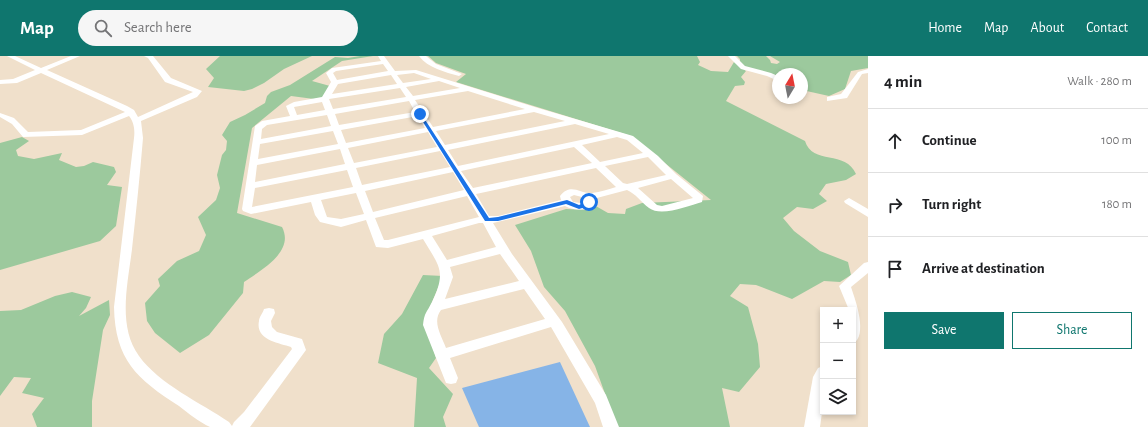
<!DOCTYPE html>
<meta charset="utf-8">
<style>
:root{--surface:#fff;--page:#f6f6f6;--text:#202124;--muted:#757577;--line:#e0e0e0;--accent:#0f766e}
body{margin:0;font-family:"Alegreya Sans",sans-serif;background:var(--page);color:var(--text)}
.controls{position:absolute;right:12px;bottom:12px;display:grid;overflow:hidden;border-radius:0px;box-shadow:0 2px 6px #0003}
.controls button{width:36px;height:36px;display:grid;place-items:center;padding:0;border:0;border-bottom:1px solid var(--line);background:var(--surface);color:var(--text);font:20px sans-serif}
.compass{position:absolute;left:772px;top:12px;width:36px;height:36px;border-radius:50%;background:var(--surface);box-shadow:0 2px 6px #0003;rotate:10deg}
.stop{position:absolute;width:12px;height:12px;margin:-9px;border:3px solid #1a73e8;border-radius:50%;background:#fff}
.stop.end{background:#1a73e8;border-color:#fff;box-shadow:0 1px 4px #0008}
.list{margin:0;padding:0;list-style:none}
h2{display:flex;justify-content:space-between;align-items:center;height:52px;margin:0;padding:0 16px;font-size:17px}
h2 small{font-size:13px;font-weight:400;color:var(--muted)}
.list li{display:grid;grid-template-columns:26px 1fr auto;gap:12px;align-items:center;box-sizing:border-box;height:64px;padding:0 16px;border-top:1px solid var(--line)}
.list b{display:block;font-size:15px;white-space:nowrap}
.list em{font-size:13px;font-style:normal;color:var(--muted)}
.actions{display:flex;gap:8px;padding:12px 16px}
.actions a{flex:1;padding:9px 0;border:1px solid var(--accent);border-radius:0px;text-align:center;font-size:14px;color:var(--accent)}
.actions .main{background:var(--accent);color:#fff}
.icon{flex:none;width:22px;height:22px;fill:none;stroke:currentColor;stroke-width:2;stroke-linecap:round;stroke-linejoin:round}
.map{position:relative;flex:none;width:868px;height:371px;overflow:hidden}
header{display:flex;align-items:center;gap:24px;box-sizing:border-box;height:56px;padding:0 20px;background:var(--accent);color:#fff}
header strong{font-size:19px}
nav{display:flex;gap:22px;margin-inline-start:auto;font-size:14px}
.search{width:280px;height:36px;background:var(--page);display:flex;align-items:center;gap:10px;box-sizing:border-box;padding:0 14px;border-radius:22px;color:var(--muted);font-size:15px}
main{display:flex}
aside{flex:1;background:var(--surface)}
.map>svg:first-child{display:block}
.green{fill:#9cc99d}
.water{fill:#86b4e7}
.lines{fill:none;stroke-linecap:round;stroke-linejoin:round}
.minor{fill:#fff;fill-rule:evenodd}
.route{fill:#1a73e8}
</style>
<header>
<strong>Map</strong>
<div class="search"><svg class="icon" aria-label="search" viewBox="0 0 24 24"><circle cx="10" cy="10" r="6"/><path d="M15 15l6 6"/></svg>Search here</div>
<nav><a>Home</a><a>Map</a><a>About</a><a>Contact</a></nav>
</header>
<main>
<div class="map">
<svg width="868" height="371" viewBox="0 0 868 371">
<rect width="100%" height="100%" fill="#f0e0cb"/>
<!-- green -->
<g class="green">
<path d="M220 0H312L284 13 264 27 252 33 244 35 208 31 214 22 206 13Z"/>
<path d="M360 0H373L342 5 312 25 330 30 322 42 314 43 291 40 252 72 237 157 282 171C295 196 261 214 244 226L243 237 209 279 180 297 155 277 147 265 145 247 160 230 158 223 177 205 199 195 206 179 198 161 216 144 220 132 217 119 222 99 226 94 227 85 222 79 230 66 245 59 265 47 267 40 271 36 290 29 335 1 348 2Z"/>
<path d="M428 0H697L700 6 698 9 711 15 728 16 734 6 746 15 741 21 745 26 744 29 735 30 726 45 805 85C812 109 846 94 856 118L846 124 826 128 819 138 827 145 813 153 797 151 783 162 794 175 820 195 848 206 851 219 840 226 824 225 792 243 756 229 740 228 730 240 748 251 758 288 760 311 739 336 722 332 730 371H617L595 310 565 255 544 231 531 195 515 169 566 153 587 154 594 149 608 157 625 158 626 153 642 147 711 144 631 80 456 26 466 18 436 7Z"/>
<path d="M737 0H766L770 4 771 7 777 8 780 6 770 0H868V12L851 15 845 33 829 40 802 34V18H778V22L751 14 740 8V3Z"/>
<path d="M22 81 29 85 16 94 18 100 34 103 62 97 59 104 76 111 84 110 93 106 114 111 116 116 107 129 122 131 116 170 100 185 0 214V87Z"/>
<path d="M423 219 443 220 425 263 436 302 429 312 453 338 443 361 446 371H414L417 322 378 307 384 278 402 258Z"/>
<path d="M72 236 91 241 86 252 79 260 109 244 110 259 103 274 92 345V371H37L32 358 44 342 22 337 31 322 14 321 0 340V255L21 254 55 240Z"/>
</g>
<!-- water -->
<path class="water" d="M560 306 590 371H479L462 332Z"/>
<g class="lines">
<!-- minor -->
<g class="minor">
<path d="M7 0H15L41 12 71 0H80L47 14 127 50 134 54 138 61 193 36 165 26 148 2 144 0H153L171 22 202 35 197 41 141 65 143 82C140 119 136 156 132 193 128 227 117 270 139 300 159 328 201 347 229 366L232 370 234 366 244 356 292 293 291 291C279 287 255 284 259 265 259 261 263 257 264 253L269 252 274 253 275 257 271 265 272 271 277 276 302 283 306 294 250 371C241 371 216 371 210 371 199 366 188 357 179 350 137 323 115 304 114 251L134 82C135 74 134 66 129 60L82 79 23 81 12 68 0 61V57L14 62 28 76 81 74 125 56 41 17 17 27 0 28V24L13 23 35 14Z"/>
<path d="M378 0H384L395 15 416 14 538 52 633 80 658 100 676 118 703 140 702 146C688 150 661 161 649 152 641 146 636 138 627 134L593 143V148C585 155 574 155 565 150L493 167 512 198 562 266 606 339 619 371H603L595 347 551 271 450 302 458 322 456 327 451 328 446 327 423 269C424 257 427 256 432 246 447 215 439 210 423 183L388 192 376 191 366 164 341 171 320 166 315 159 311 146 251 158 243 155 242 153 255 70 262 65 290 60 286 50 294 46 322 41 331 26 326 17 332 12 381 5ZM383 8 388 15 337 24 333 17 336 15ZM414 17 431 23 403 27 397 19ZM391 19 397 28 332 38 338 28ZM439 25 460 32 413 40 406 31ZM400 32 406 41 333 53 329 43ZM468 35 525 53 433 71 415 44ZM409 45 415 56 339 69 335 58ZM322 46 325 54 297 59 294 51ZM534 56 565 65 445 89 436 75ZM327 59 331 70 261 83 262 73 267 69ZM418 60 425 72 346 87 341 74ZM575 68 609 78 458 110 448 94ZM333 75 338 88 258 103 260 88ZM428 76 437 91 354 107 348 92ZM617 81 627 84 643 97 600 106 582 89ZM574 91 592 107 473 132 461 115ZM340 93 345 108 255 126 257 109ZM440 95 450 111 362 129 356 112ZM648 101 666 119 627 128 623 127 605 110ZM596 112 616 131C609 133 600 136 592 137 580 138 571 126 560 140L561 144 498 160H489L476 138ZM347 114 353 131 252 151 255 132ZM453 116 464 134 373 156 365 135ZM671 123 693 142 662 150 657 149 638 132ZM356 137 364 158 341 163 327 161 321 144ZM574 139 582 141 584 145 580 147 573 146 570 141ZM467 140 479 161 388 184H384L375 162ZM479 167H483L496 191 447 204 432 180ZM500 198 519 225 445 243 453 221 450 211ZM524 233 545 263 446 292C441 279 432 266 441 254Z"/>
<path d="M419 0H426L436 8 462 18 459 20C445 16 428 12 419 0Z"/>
<path d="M728 0H735L745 10 771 17 778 20V25L767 20 741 13Z"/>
<path d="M868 13V17L862 18 847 42 827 45V41L841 38 858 16Z"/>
<path d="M849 142 868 153V161L845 147 844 145Z"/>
<path d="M868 206V217L851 231C856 246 868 279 853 288V254H849L839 230 864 207Z"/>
<path d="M823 310V349L820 371H804L813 321 818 312Z"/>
</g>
</g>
<!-- route -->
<path class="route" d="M420 56 489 162 498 161 567 144 579 149 589 145 592 146 589 150 579 153 566 148 498 165H485L418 58Z"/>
</svg>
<div class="controls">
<button>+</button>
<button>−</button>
<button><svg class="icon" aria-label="layers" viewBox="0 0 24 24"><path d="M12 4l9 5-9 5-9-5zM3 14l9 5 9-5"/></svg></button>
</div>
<svg class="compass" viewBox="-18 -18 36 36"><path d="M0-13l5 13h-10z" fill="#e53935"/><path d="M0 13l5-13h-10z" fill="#757577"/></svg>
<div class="stop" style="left:589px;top:146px"></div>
<div class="stop end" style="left:420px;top:58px"></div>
</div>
<aside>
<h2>4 min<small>Walk · 280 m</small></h2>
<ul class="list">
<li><svg class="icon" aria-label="ahead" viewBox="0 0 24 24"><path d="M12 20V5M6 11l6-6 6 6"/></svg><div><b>Continue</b></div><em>100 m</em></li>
<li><svg class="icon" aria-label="right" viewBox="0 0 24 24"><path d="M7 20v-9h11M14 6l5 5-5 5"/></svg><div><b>Turn right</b></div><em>180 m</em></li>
<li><svg class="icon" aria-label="arrive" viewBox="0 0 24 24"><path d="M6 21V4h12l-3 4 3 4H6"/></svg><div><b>Arrive at destination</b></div></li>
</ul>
<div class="actions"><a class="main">Save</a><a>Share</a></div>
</aside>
</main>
